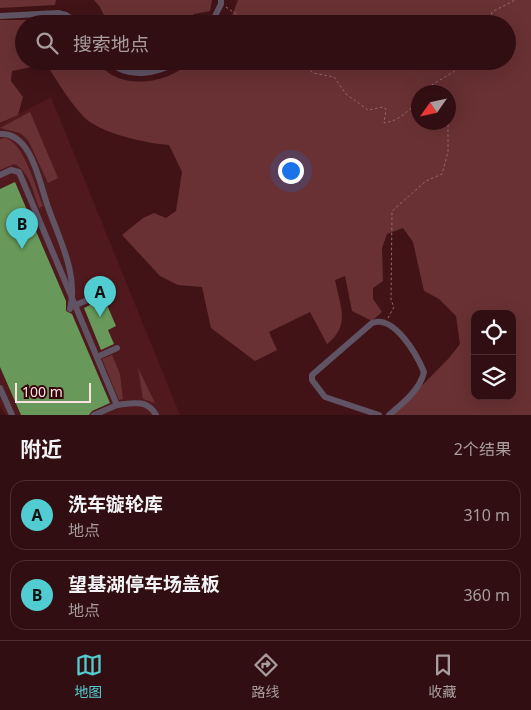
<!DOCTYPE html>
<html lang="zh">
<meta charset="utf-8">
<style>
:root{--surface:#310e11;--page:#39171a;--text:#f1f3f6;--muted:#a89c9f;--line:#4c2e31;--accent:#51ccd1}
body{margin:0;font-family:"Noto Sans","Noto Sans SC",sans-serif;background:var(--page);color:var(--text)}
.controls{position:absolute;right:15px;bottom:15px;display:grid;overflow:hidden;border-radius:10px;box-shadow:0 5px 20px #0002}
.controls button{width:45px;height:45px;display:grid;place-items:center;padding:0;border:0;border-bottom:1px solid var(--line);background:var(--surface);color:var(--text);font:25px sans-serif}
.compass{position:absolute;left:411px;top:85px;width:45px;height:45px;border-radius:50%;background:var(--surface);box-shadow:0 5px 20px #0002;rotate:236deg}
.scale{position:absolute;left:15px;bottom:12px;width:76px;box-sizing:border-box;padding-left:5px;border:2px solid #fce2e1;border-top:0;font-size:14px;line-height:18px;white-space:nowrap;color:#fce2e1;-webkit-text-stroke:4px #36080e;paint-order:stroke}
.you{position:absolute;left:290px;top:170px;width:18px;height:18px;margin:-12px;border:4px solid #fff;border-radius:50%;background:#1a73e8;box-shadow:0 0 0 8px #1a73e833}
.badge{display:grid;place-items:center;width:32px;height:32px;border-radius:50%;background:var(--accent);color:#111;font-size:16px;font-weight:700}
.pin{position:absolute;translate:-50% -41px;filter:drop-shadow(0 1px 2px #0008)}
.pin::after{content:'';position:absolute;top:26px;width:18px;height:15px;background:inherit;clip-path:polygon(0 0,100% 0,50% 100%)}
.list{margin:0;padding:0;list-style:none}
h2{display:flex;justify-content:space-between;align-items:center;height:65px;margin:0;padding:0 20px;font-size:21px}
h2 small{font-size:16px;font-weight:400;color:var(--muted)}
.list li{display:grid;grid-template-columns:32px 1fr auto;gap:15px;align-items:center;box-sizing:border-box;height:70px;margin:0 10px 10px;padding:0 10px;border:1px solid var(--line);border-radius:15px}
.list b{display:block;font-size:19px;white-space:nowrap}
.list p{margin:0;font-size:16px;white-space:nowrap;color:var(--muted)}
.list em{font-size:16px;font-style:normal;color:var(--muted)}
.icon{flex:none;width:28px;height:28px;fill:none;stroke:currentColor;stroke-width:2;stroke-linecap:round;stroke-linejoin:round}
.map{position:relative;flex:none;width:531px;height:415px;overflow:hidden}
.search{position:absolute;background:var(--surface);box-shadow:0 5px 20px #0002;left:15px;right:15px;top:15px;height:55px;display:flex;align-items:center;gap:12px;box-sizing:border-box;padding:0 18px;border-radius:28px;color:var(--muted);font-size:19px}
.sheet{height:225px;background:var(--surface)}
nav{display:flex;justify-content:space-around;align-items:center;box-sizing:border-box;height:70px;border-top:1px solid var(--line);background:var(--surface);font-size:14px;color:var(--muted)}
nav a{display:grid;justify-items:center;gap:2px}
nav .on{color:var(--accent)}
.map>svg:first-child{display:block}
.built{fill:#4f191d}
.green{fill:#693134;fill-rule:evenodd}
.building{fill:#68995a}
.lines{fill:none;stroke-linecap:round;stroke-linejoin:round}
.path{stroke:#926d6f;stroke-width:1;stroke-dasharray:2.5 2.5;stroke-linecap:butt}
.minor{stroke:#605364;stroke-width:6}
.minor-bridge{stroke:#605364;stroke-width:6}
</style>
<div class="map">
<svg width="531" height="415" viewBox="0 0 531 415">
<rect width="100%" height="100%" fill="#411317"/>
<!-- built -->
<path class="built" d="M51 97 180 415H6L0 406V124Z"/>
<!-- green -->
<g class="green">
<path d="M0 0H56L55 5 0 8Z"/>
<path d="M94 0H212L210 11 194 14 189 24H108L100 7Z"/>
<path d="M238 0H531V415H393L449 358 460 344 456 316 439 299 424 291 413 242 403 228 387 234 382 248 383 281 373 288V299L382 312 372 321 352 311 345 276 335 280C340 306 351 325 327 344L310 312 269 332 277 350 255 361 211 328 202 287 178 285 160 276 122 235 143 218 154 213 166 218 176 211 182 172 169 145C145 143 103 134 85 118 70 103 58 82 46 64L12 71 11 81 23 97 18 115 0 123V20H45L63 24H24V61C36 61 86 58 94 61 99 63 106 72 112 75 135 88 172 81 191 61H507V24H216L219 19 231 18ZM418 92H448V122H418ZM475 314H512V396H475Z"/>
<path d="M30 112 58 178 48 183 28 140 20 133 0 128Z"/>
<path d="M5 138C24 142 36 189 43 206L39 208C34 194 29 170 14 164L0 170V139Z"/>
<path d="M112 355 120 374 123 399 119 400 102 359Z"/>
<path d="M138 368 155 403 143 399Z"/>
</g>
<!-- building -->
<g class="building">
<path d="M15 182 66 301V311L72 314 110 403 92 411 89 415H21L0 367V189Z"/>
<path d="M104 298 116 326 108 330 114 344 101 350 84 308Z"/>
</g>
<g class="lines">
<!-- path -->
<g class="path">
<path d="M226 7 250 24"/>
<path d="M489 24 492 12 515 0"/>
<path d="M299 61 313 73 334 77 346 94 368 110 383 107 386 109 384 123C399 121 410 110 418 100"/>
<path d="M432 84 439 92"/>
<path d="M424 92C436 79 455 75 465 61"/>
<path d="M388 318 394 307 391 300 392 211 426 181 442 174 448 152V104"/>
</g>
<!-- minor -->
<g class="minor">
<path d="M0 16 58 13 66 15 79 24"/>
<path d="M211 24 221 4V0"/>
<path d="M107 61C130 80 155 74 180 61"/>
<path d="M0 134C31 132 39 181 47 204"/>
<path d="M0 175 11 170 19 172 117 405 94 415"/>
<path d="M76 305 105 292"/>
<path d="M97 357 117 348"/>
<path d="M0 388 12 415"/>
<path d="M117 405C133 403 147 399 156 415"/>
<path d="M379 415 325 397 312 380V375L372 323C394 314 417 355 424 372 420 390 402 404 389 415"/>
</g>
<!-- minor-bridge -->
<path class="minor-bridge" d="M47 204C58 237 79 274 70 309"/>
</g>
</svg>
<div class="controls">
<button><svg class="icon" aria-label="locate" viewBox="0 0 24 24"><circle cx="12" cy="12" r="6"/><path d="M12 2v4M12 18v4M2 12h4M18 12h4"/></svg></button>
<button><svg class="icon" aria-label="layers" viewBox="0 0 24 24"><path d="M12 4l9 5-9 5-9-5zM3 14l9 5 9-5"/></svg></button>
</div>
<svg class="compass" viewBox="-18 -18 36 36"><path d="M0-13l5 13h-10z" fill="#e53935"/><path d="M0 13l5-13h-10z" fill="#a89c9f"/></svg>
<div class="scale">100 m</div>
<div class="you"></div>
<div class="pin badge" style="left:100px;top:317px">A</div>
<div class="pin badge" style="left:22px;top:249px">B</div>
<div class="search"><svg class="icon" aria-label="search" viewBox="0 0 24 24"><circle cx="10" cy="10" r="6"/><path d="M15 15l6 6"/></svg>搜索地点</div>
</div>
<section class="sheet">
<h2>附近<small>2个结果</small></h2>
<ul class="list">
<li><span class="badge">A</span><div><b>洗车镟轮库</b><p>地点</p></div><em>310 m</em></li>
<li><span class="badge">B</span><div><b>望基湖停车场盖板</b><p>地点</p></div><em>360 m</em></li>
</ul>
</section>
<nav>
<a class="on"><svg class="icon" aria-label="map" viewBox="0 0 24 24"><path d="M3 6l6-2 6 2 6-2v14l-6 2-6-2-6 2zM9 4v14M15 6v14"/></svg>地图</a>
<a><svg class="icon" aria-label="directions" viewBox="0 0 24 24"><path d="M12 3l9 9-9 9-9-9zM9 14v-3h6M13 9l2 2-2 2"/></svg>路线</a>
<a><svg class="icon" aria-label="saved" viewBox="0 0 24 24"><path d="M7 4h10v16l-5-4-5 4z"/></svg>收藏</a>
</nav>
